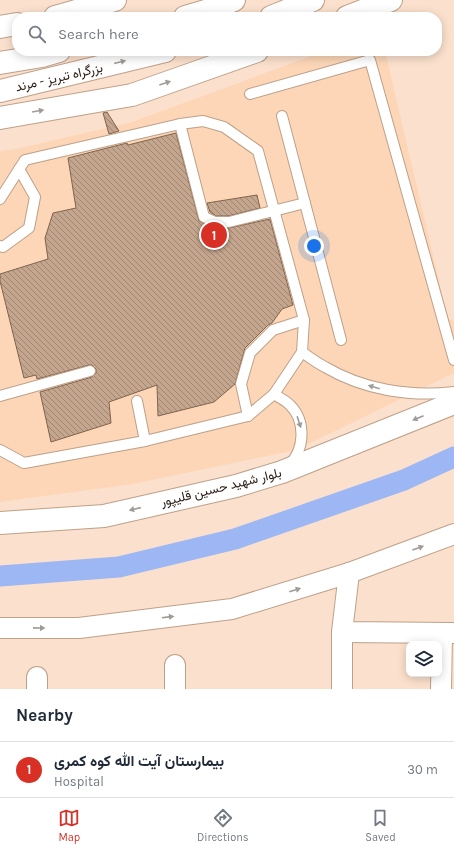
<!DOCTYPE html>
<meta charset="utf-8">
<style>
:root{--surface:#fff;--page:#f6f6f7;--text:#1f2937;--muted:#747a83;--line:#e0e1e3;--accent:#d93025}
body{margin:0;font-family:Karla,Vazirmatn,sans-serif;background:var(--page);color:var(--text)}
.controls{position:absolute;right:12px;bottom:12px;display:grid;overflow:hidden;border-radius:8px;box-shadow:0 2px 10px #0003}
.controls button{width:36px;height:36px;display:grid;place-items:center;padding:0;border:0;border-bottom:1px solid var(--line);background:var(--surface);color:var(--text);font:20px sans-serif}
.you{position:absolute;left:314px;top:246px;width:14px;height:14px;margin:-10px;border:3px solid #fff;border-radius:50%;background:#1a73e8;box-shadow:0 0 0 6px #1a73e833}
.badge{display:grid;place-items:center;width:26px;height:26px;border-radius:50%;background:var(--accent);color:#fff;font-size:13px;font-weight:700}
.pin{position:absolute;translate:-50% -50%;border:2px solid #fff;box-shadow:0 1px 4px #0006}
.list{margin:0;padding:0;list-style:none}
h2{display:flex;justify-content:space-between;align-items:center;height:52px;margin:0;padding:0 16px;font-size:17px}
h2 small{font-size:13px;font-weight:400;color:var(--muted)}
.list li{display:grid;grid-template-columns:26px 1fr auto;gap:12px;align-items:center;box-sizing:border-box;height:56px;padding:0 16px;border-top:1px solid var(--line)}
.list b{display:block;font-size:15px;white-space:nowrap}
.list p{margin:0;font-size:13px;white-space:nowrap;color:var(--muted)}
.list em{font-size:13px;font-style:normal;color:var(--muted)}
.icon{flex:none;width:22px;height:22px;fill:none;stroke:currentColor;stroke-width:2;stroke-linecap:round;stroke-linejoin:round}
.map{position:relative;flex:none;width:454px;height:689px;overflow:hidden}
.search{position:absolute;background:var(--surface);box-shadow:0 2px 10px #0003;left:12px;right:12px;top:12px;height:44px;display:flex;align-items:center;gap:10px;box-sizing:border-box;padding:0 14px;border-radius:16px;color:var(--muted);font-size:15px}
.sheet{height:108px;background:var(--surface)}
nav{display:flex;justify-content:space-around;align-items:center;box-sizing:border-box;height:56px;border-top:1px solid var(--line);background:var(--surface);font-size:11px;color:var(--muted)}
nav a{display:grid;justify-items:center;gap:2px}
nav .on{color:var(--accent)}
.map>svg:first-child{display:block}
.built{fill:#fcd6b7}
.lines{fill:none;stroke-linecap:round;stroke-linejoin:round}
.canal{stroke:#9cb7f4;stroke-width:21}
.building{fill:url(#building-back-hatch);stroke:#80644e}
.service-casing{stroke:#bea088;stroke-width:12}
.minor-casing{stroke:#bea088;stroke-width:22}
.tertiary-casing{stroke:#bea088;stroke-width:24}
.primary-casing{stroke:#bea088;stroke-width:24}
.service{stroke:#fff;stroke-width:10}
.minor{stroke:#fff;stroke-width:20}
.tertiary{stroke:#fff;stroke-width:22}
.primary{stroke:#fff;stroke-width:22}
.oneway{fill:#a09b97}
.labels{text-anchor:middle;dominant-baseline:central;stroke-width:3;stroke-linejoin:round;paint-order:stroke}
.street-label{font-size:13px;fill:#2d2118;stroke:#fff}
</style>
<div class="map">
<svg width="454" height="689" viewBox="0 0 454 689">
<defs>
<pattern id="building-back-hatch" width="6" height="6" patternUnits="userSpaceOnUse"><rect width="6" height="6" fill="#c4a58d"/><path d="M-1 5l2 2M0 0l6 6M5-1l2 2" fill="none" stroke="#a08672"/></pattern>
</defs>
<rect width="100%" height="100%" fill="#fbe1cd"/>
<!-- built -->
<path class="built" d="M325 51H385L448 319 454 321V373L296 450 133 484 0 502V151L16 149 132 122Z"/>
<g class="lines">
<!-- canal -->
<path class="canal" d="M0 576 119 567 235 539 404 480 454 457"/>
</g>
<!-- building -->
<g class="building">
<path d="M107 112 119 131 109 134 103 113Z"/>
<path d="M176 133 199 221 213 228H229L270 219 293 305 282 309 272 323 268 325 245 348 235 384 214 402 158 416 157 385 109 402 111 423 51 442 40 392 92 377 96 373V369L92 365H89L37 379 36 375 24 378 0 281V274L48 259 45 238 53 213 76 208 68 158 127 143 128 145Z"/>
<path d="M257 195 260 208 228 216H216L210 212 207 203Z"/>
</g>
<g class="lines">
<defs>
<g id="service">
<path d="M250 94 370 60 454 360"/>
<path d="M282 116 341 340"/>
<path d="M180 124 204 217 215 222H229L305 203"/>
<path d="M0 199 25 160 180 124 203 121 224 127 258 151 304 320 302 352 274 394 248 416 145 441 24 463 0 450"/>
<path d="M0 246 3 247 29 228 35 197 19 169"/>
<path d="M302 352C309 357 317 363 325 367 364 390 410 397 454 392"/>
<path d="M274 394C278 397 285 400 290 405 306 421 305 449 289 465"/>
<path d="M0 396 90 371"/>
<path d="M137 401 145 441"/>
<path d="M248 416 241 384 250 353 273 330 304 320"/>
</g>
<g id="minor">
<path d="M349 573 342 632 454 633"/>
<path d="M0 628H79L232 609 349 573 454 534"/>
<path d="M37 689V677"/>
<path d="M175 689V665"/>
<path d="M342 689V632"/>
<path d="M441 689 442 633"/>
</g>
<g id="tertiary">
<path d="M55 17 115 0"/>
<path d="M347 17 391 0"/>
<path d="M0 27 17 24"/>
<path d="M0 118 132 95 257 51"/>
<path d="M0 523 104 516 236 486 282 472 454 403"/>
</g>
<g id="primary">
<path d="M185 17 209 10 234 0"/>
<path d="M271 17 313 0"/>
<path d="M0 63 42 56 59 51"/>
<path d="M0 91 165 51"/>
</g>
</defs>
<!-- service casing -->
<use href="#service" class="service-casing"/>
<!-- minor casing -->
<use href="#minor" class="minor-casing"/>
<!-- tertiary casing -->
<use href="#tertiary" class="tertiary-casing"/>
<!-- primary casing -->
<use href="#primary" class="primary-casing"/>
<!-- service -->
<use href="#service" class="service"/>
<!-- minor -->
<use href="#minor" class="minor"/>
<!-- tertiary -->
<use href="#tertiary" class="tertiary"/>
<!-- primary -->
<use href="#primary" class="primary"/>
</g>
<!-- one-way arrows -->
<defs><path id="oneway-solid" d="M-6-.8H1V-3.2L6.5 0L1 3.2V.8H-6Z"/></defs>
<g class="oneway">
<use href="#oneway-solid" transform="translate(120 62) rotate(-14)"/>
<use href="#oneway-solid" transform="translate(165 83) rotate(-19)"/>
<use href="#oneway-solid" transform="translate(38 111) rotate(-10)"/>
<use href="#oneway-solid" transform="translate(374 387) rotate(-164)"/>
<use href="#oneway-solid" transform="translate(418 418) rotate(157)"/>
<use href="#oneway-solid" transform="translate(299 422) rotate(72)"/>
<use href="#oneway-solid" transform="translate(135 509) rotate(167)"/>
<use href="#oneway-solid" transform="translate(418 548) rotate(-20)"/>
<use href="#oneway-solid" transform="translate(295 590) rotate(-17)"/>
<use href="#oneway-solid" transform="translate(168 617) rotate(-7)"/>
<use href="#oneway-solid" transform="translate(39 628) rotate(1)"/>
</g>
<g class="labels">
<!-- street labels -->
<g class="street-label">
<text transform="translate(59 77) rotate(-13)">بزرگراه تبریز - مرند</text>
<text transform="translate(221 487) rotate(-14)">بلوار شهید حسین قلیپور</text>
</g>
</g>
</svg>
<div class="controls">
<button><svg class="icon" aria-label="layers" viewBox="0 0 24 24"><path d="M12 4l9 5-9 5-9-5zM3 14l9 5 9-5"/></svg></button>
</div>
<div class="you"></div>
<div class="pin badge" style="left:214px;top:235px">1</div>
<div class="search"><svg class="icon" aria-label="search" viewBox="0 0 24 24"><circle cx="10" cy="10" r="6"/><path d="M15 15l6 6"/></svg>Search here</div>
</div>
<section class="sheet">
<h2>Nearby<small></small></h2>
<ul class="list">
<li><span class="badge">1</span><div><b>بیمارستان آیت الله کوه کمری</b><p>Hospital</p></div><em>30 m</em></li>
</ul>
</section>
<nav>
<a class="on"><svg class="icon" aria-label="map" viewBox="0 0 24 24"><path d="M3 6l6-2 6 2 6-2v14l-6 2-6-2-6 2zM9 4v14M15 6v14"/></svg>Map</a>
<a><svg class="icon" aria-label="directions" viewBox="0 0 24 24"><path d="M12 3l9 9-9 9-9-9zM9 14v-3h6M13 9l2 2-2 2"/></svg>Directions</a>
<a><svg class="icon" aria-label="saved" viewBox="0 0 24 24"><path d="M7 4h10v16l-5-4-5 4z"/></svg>Saved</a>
</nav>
